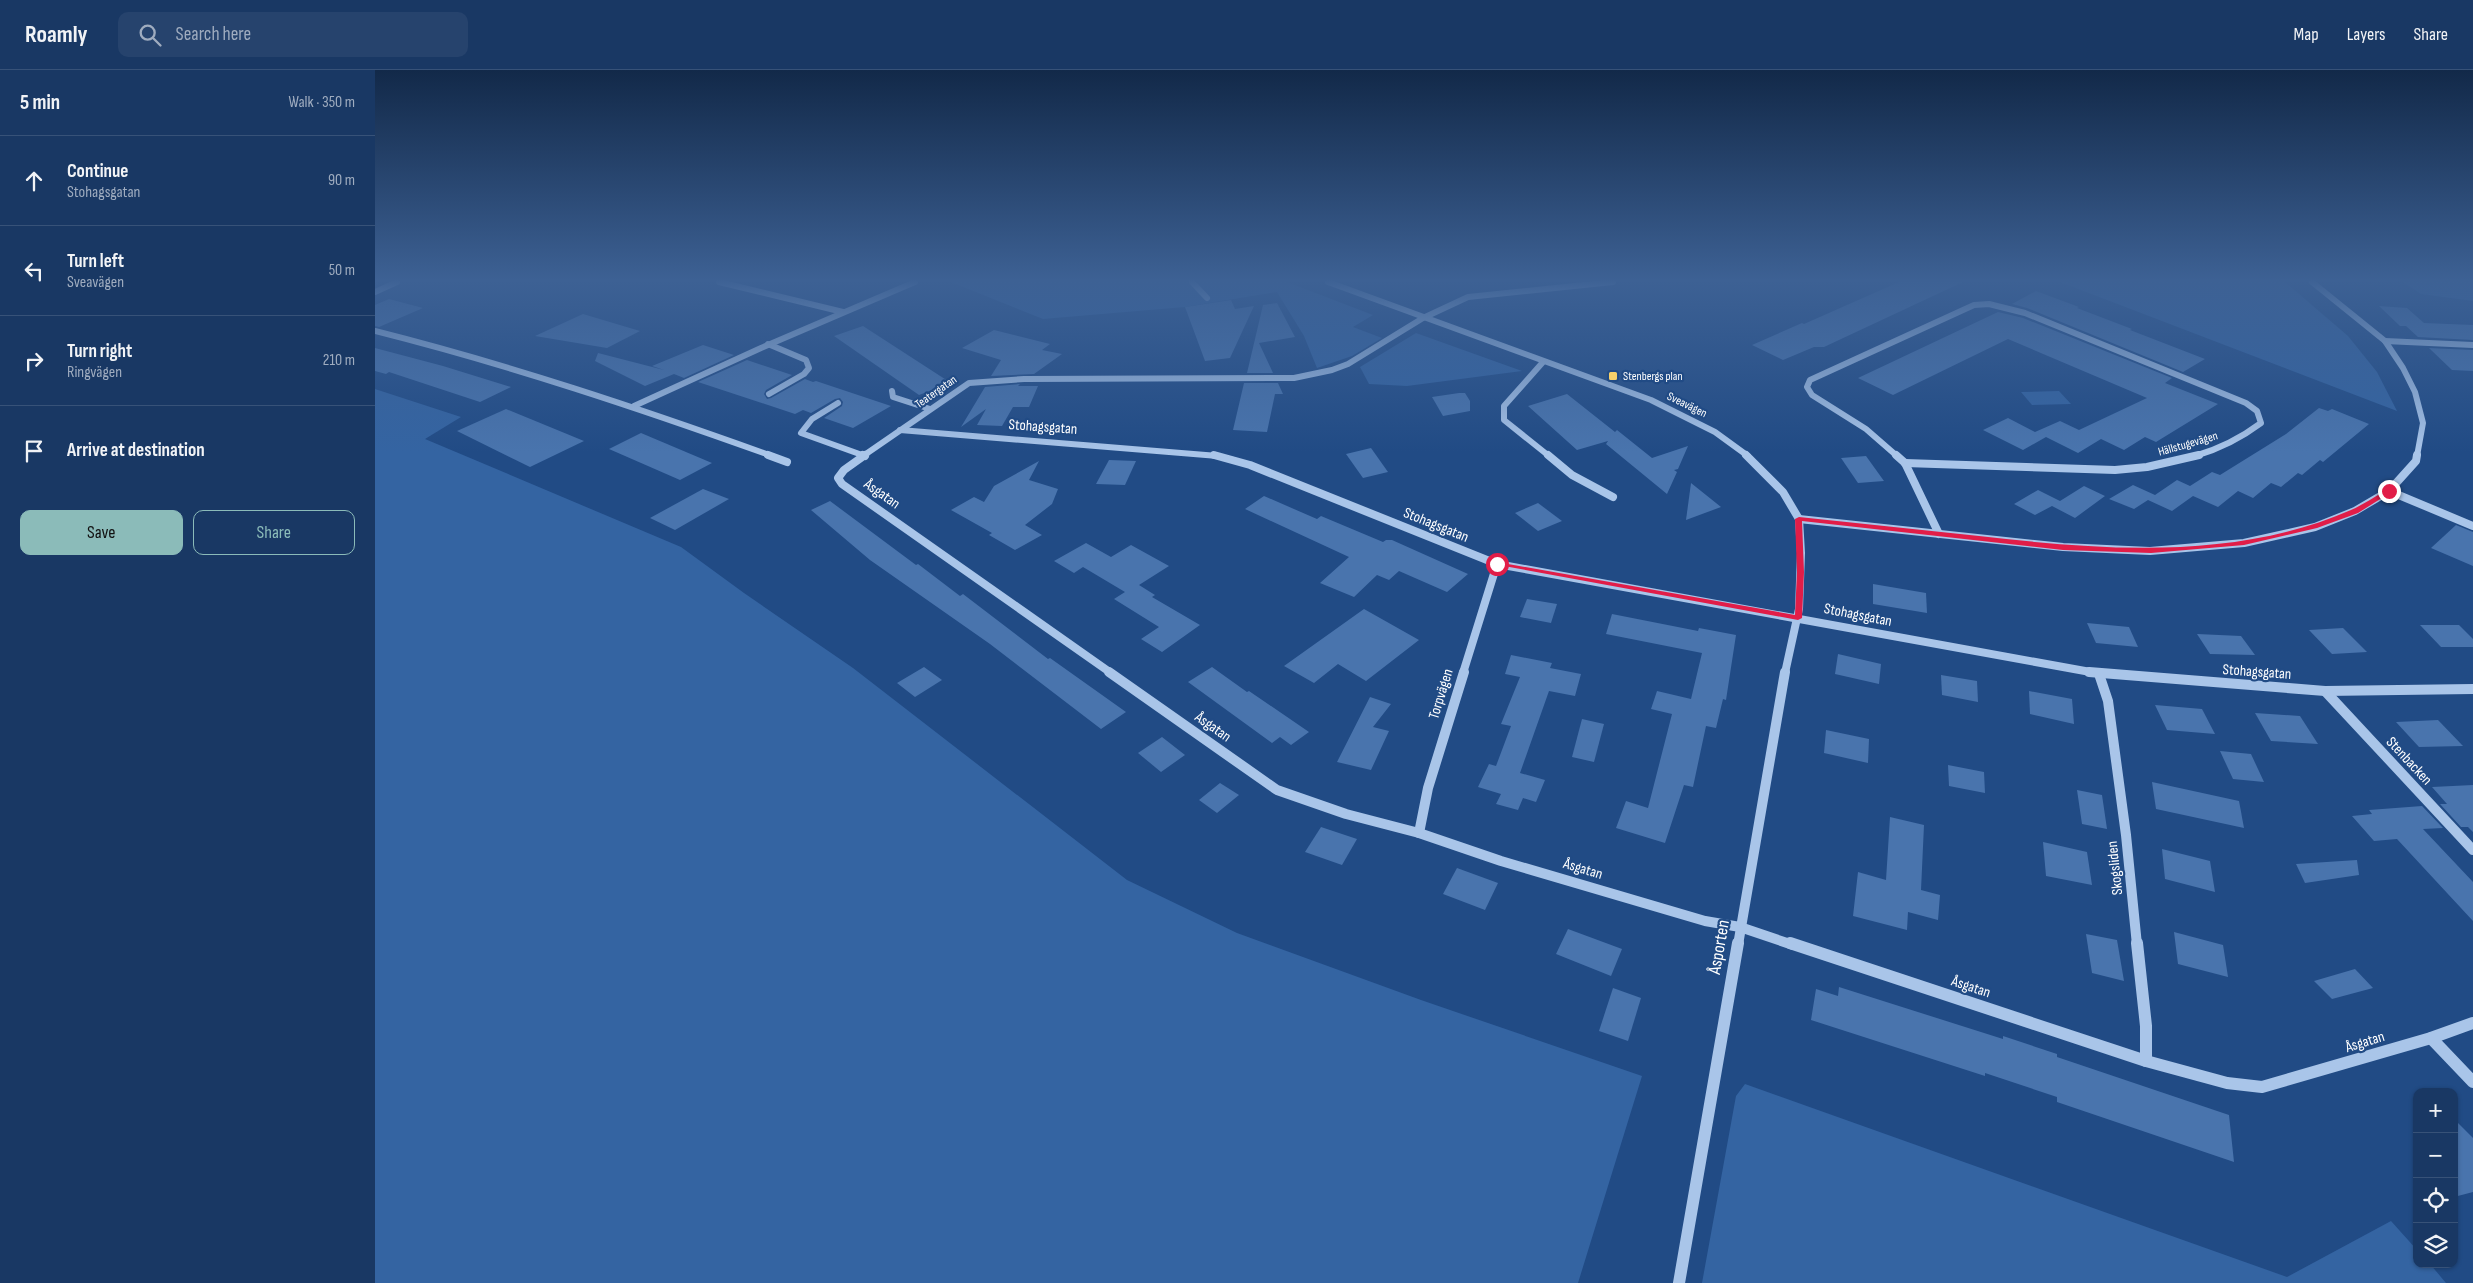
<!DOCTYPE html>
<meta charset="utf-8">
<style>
:root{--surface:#193864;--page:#26436d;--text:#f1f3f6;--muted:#9facbf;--line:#375278;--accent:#8bbbb9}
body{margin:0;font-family:"Sofia Sans Condensed",sans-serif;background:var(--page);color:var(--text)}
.controls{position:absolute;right:15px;bottom:15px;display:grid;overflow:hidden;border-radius:10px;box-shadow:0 1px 4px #0004}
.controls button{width:45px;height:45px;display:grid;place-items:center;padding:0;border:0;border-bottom:1px solid var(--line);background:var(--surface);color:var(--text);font:25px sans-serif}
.stop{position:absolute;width:15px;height:15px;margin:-11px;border:4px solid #e11d48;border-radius:50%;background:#fff}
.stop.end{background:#e11d48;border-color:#fff;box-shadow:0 1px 5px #0008}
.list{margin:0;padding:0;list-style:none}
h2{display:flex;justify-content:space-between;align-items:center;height:65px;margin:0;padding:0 20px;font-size:21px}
h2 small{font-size:16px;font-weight:400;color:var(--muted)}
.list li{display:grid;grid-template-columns:32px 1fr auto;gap:15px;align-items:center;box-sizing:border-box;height:90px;padding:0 20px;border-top:1px solid var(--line)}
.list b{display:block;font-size:19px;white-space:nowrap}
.list p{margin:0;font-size:16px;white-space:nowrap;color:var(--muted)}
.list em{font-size:16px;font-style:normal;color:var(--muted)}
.actions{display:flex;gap:10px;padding:15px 20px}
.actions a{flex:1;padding:11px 0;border:1px solid var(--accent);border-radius:10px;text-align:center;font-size:18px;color:var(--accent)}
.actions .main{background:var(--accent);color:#111}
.icon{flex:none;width:28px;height:28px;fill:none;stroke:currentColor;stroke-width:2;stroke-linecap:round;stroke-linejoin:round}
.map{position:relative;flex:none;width:2098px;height:1213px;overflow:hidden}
header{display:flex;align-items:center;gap:30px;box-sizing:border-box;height:70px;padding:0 25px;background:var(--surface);border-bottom:1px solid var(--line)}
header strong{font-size:24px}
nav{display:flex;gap:28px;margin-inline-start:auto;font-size:18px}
.search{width:350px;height:45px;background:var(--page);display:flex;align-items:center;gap:12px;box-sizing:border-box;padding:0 18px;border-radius:10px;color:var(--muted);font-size:19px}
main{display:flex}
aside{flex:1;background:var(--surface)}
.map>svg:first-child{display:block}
.green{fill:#3464a2}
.building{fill:#4974ad}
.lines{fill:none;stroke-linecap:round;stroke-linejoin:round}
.minor-far3{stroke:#a9c5e9;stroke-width:6}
.minor-far2{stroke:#a9c5e9;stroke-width:8}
.minor-far1{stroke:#a9c5e9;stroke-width:10}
.minor{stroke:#a9c5e9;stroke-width:12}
.route{fill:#e11d48}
.poi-dot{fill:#f6d06a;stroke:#214b85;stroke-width:2}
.labels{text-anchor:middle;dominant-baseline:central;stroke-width:4.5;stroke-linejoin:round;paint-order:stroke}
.far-poi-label{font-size:12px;fill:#fff;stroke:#214b85;text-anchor:start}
.far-street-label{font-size:12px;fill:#fff;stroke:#214b85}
.street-label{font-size:15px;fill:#fff;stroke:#214b85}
.near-street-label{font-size:18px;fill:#fff;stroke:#214b85}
</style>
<header>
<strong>Roamly</strong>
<div class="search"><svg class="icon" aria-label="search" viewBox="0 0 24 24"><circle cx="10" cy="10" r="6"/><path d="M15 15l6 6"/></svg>Search here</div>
<nav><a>Map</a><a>Layers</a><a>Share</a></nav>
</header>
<main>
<aside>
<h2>5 min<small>Walk · 350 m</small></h2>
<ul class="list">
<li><svg class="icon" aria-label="ahead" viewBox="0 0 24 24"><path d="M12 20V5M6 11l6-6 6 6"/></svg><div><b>Continue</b><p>Stohagsgatan</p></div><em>90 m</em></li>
<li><svg class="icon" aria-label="left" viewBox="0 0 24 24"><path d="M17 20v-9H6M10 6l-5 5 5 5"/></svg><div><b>Turn left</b><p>Sveavägen</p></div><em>50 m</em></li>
<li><svg class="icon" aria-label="right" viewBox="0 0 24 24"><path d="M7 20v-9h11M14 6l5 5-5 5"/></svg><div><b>Turn right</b><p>Ringvägen</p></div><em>210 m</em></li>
<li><svg class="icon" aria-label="arrive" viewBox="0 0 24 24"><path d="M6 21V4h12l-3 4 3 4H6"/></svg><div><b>Arrive at destination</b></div></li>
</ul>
<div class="actions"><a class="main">Save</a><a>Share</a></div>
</aside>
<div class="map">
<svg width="2098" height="1213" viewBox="0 0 2098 1213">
<rect width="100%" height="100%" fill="#214b85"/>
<!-- green -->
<g class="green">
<path d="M576 212H912L998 245 978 257 1007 268 977 286 942 298 929 266 902 222 810 237 668 249Z"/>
<path d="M1685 212H1910L1973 266 2002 302 2022 341Z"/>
<path d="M2028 212H2098V231L2046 224Z"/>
<path d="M1041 263 1147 301 1032 316 994 314 985 297Z"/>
<path d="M0 319 86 347 50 369 306 477 369 523 478 598 752 810 862 863 1046 930 1267 1006 1203 1213H0Z"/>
<path d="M1684 321 1696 334 1657 335 1646 322Z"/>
<path d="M1370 1014 1912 1207 2016 1151 2042 1180V1194H2055L2071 1213H1327L1361 1026Z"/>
</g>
<!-- building -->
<g class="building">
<path d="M1524 212H1588L1449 277H1439L1408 290 1377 275 1427 253 1429 254Z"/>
<path d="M1661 221 1704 237 1702 238 1757 259 1755 260 1830 289 1808 302 1652 238 1637 234Z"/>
<path d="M14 229 48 238 4 257 0 256V235Z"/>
<path d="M856 230 860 239 879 236 855 288 830 291 810 237Z"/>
<path d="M902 233 920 267 884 273 898 303H872L888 235Z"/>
<path d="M2004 236 2032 238 2049 253 2098 255V270L2043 267 2031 256H2025Z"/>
<path d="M1623 242 1648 248 1797 308 1790 313 1843 334 1781 372 1770 367 1749 380 1726 369 1703 383 1671 367 1648 380 1608 360 1633 348 1660 362 1685 351 1704 360 1772 328 1633 269 1518 325 1483 308Z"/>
<path d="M208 244 265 261 232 278 160 266Z"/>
<path d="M488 256 576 313 544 325 459 266Z"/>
<path d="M619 260 675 274 667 280 687 284 659 304 616 306 626 290 587 278Z"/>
<path d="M328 275 359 285 309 308 299 304 270 316 220 291 223 283 289 300 277 296Z"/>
<path d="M0 278 68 296 136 317 105 332 14 302 11 304 0 301Z"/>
<path d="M2054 278 2098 280V301L2077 300Z"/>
<path d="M372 290 417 305 391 320 389 324 392 329 396 328 430 309 438 312 441 311 516 336 478 358 449 348 467 336 468 332 465 328 460 329 436 343 428 340 420 344 323 312Z"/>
<path d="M869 313H903L908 324H900L892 362 858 360Z"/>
<path d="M645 314 643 316H663L654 337H638L627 356 602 355 611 339 586 357 610 317Z"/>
<path d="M1084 323H1090L1095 331V341L1068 346 1057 327Z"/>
<path d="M1192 324 1240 362 1242 360 1277 388 1313 376 1303 399 1299 400 1302 402 1292 424 1231 374 1233 371 1202 380 1153 336Z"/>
<path d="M1944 338 1953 341 1957 339 1994 354 1948 392 1945 390 1927 405 1923 403 1906 417 1896 413 1878 428 1863 421 1843 437 1818 426 1797 441 1773 430 1759 439 1734 429 1758 415 1780 425 1802 410 1815 416 1837 402 1845 405 1911 364Z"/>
<path d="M131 339 209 371 155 397 82 361Z"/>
<path d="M266 363 337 393 305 410 234 379Z"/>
<path d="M996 378 1013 402 988 408 971 384Z"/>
<path d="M1491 386 1509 411 1483 413 1466 388Z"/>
<path d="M734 390 761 391 750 415 721 414Z"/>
<path d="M664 391 654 410 683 419 677 434 650 455 667 465 640 480 614 465 617 463 576 440 599 427 609 432 619 416Z"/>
<path d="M1316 413 1346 437 1311 450Z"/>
<path d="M1709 416 1730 426 1700 448 1677 436 1660 445 1639 434 1663 420 1685 431Z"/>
<path d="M328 419 354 429 300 460 275 448Z"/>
<path d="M889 426 942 449 946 446 1008 472 1011 470H1017L1093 504 1072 522 1024 501 1014 510 1002 505 979 527 945 513 974 487 870 439Z"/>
<path d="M455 431 541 495 543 494 585 526 588 524 673 589 675 588 751 642 726 659 615 574 495 490 436 440Z"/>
<path d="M1163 433 1187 451 1163 461 1140 443Z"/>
<path d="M2081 455 2098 462V496L2056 478Z"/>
<path d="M711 473 736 487 756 475 794 496 764 515 780 525 777 527 825 555 787 582 766 569 784 557 739 529 750 522 708 497 699 503 679 491Z"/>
<path d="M1498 514 1551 523 1552 543 1498 534Z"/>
<path d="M1152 529 1182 534 1176 553 1145 547Z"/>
<path d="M989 539 1044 570 991 611 963 594 939 613 909 596Z"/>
<path d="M1237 544 1323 561 1324 558 1361 565 1351 630 1348 629 1341 658 1331 656 1318 717 1309 715 1290 773 1241 758 1251 731 1273 738 1297 644 1276 639 1282 621 1316 629 1327 583 1231 564Z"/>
<path d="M1712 553 1754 557 1763 577 1721 573Z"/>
<path d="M2045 555H2084L2098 569V577H2066Z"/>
<path d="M1968 558 1992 582 1957 584 1934 560Z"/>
<path d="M1822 564 1866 566 1880 585 1835 584Z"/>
<path d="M1463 584 1506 594 1504 614 1460 604Z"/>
<path d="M1136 585 1177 593 1175 598 1206 604 1200 626 1174 621 1145 703 1170 710 1161 732 1148 728 1143 740 1121 734 1126 724 1103 717 1114 694 1121 696 1136 656 1126 654 1145 607 1130 604Z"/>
<path d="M549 597 567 610 540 627 522 613Z"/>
<path d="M837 597 872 622 874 621 934 662 916 675 905 667 897 673 813 612Z"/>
<path d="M1566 605 1602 611 1603 632 1567 625Z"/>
<path d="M1654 621 1697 629 1699 654 1655 644Z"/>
<path d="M995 627 1016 634 998 657 1014 661 996 700 962 692Z"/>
<path d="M1780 635 1827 639 1840 664 1792 660Z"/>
<path d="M1880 643 1925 646 1943 674 1896 671Z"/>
<path d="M1207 649 1229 654 1219 692 1197 687Z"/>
<path d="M2063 650 2088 676 2044 677 2021 652Z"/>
<path d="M1451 660 1494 669 1493 693 1449 683Z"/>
<path d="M787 667 810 685 786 702 763 683Z"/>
<path d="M1845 681 1876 684 1889 712 1858 709Z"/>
<path d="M1573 695 1609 702 1610 723 1574 716Z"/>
<path d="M1777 712 1864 731 1869 758 1781 739Z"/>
<path d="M845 713 864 725 842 743 824 730Z"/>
<path d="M2098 715V762L2093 757H2086L2065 734H2072L2057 717Z"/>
<path d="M1702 720 1727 725 1732 759 1707 754Z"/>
<path d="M2047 736 2068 758 2048 759 2098 812V851L2022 769 1999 771 1977 746 1997 744 1994 740Z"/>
<path d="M1515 747 1549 755 1546 820 1565 825 1563 850 1533 842 1532 860 1478 846 1483 802 1511 810Z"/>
<path d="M946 757 982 769 967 795 930 782Z"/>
<path d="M1668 772 1712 782 1717 815 1671 806Z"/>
<path d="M1787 779 1835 791 1840 822 1790 809Z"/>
<path d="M1982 790 1984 805 1930 813 1921 794Z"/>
<path d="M1082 798 1123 813 1110 840 1068 824Z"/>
<path d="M1193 859 1247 879 1236 906 1181 884Z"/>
<path d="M1799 862 1848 875 1853 907 1803 894Z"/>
<path d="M1711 864 1742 870 1749 911 1717 903Z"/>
<path d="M1980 899 1998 918 1957 929 1939 911Z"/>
<path d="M1464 917 1628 969V966L1682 984V987L1854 1045 1859 1092 1682 1032V1027L1610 1003V1006L1436 950 1441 919 1463 926Z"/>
<path d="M1238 918 1266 928 1253 971 1224 961Z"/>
<path d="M2079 1049 2098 1068V1122L2079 1127Z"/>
</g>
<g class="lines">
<!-- minor-far3 -->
<g class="minor-far3">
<path d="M344 212 468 242"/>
<path d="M817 212 832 228"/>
<path d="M953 212 1276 330 1340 362 1373 386"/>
<path d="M1937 212 2010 271 2028 298 2040 322 2048 353 2042 386"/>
<path d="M0 222 22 212"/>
<path d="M0 261C135 295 266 339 397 386"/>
<path d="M2010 271 2098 275"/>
<path d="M393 274 431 290 434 298 429 304 394 324"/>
<path d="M1168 292 1129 336V350L1174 386"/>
<path d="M517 321 518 327 555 339"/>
<path d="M463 333 437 349 426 363 490 386"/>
<path d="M259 336 386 278 540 212"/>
<path d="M525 360 843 386"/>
<path d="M488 386 594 313 649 309 919 308 957 300 973 294 1048 248 1093 227 1238 212"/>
<path d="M1522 386 1491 359 1437 325 1432 317 1435 310 1599 235 1614 234 1650 243 1871 333 1882 341 1886 353C1866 368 1844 379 1820 386"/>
</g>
<!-- minor-far2 -->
<g class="minor-far2">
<path d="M393 385 412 392"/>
<path d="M488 385 490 386"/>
<path d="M490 385 469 400 463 408 467 414 736 603"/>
<path d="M839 385 875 395 1122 494 1721 603"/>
<path d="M1173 385 1197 405 1238 427"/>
<path d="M1371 385 1408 422 1424 449 1426 483 1424 539 1410 603"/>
<path d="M1521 385 1530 393"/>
<path d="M1530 393 1740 400 1772 397 1824 385"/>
<path d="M1530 393 1564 464"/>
<path d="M2014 421 2098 456"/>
<path d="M1424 449 1688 477 1775 481 1869 473 1940 457 1980 441 2014 421 2041 391 2042 385"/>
<path d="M1088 603 1122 494"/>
</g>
<!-- minor-far1 -->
<g class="minor-far1">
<path d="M734 602 902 720 971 744 1044 763 1126 791 1330 851 1365 857 1418 875"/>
<path d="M1714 602 1950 621 2098 619"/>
<path d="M1724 604 1733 631 1751 765 1762 875"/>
<path d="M1950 621 2098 780"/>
<path d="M1044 763 1053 718 1089 602"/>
<path d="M1363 875 1410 602"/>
</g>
<!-- minor -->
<g class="minor">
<path d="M1415 873 1771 991 1852 1013 1887 1017 2056 968 2098 953"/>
<path d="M1762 873 1771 956V991"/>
<path d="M2056 968 2098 1012"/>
<path d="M1304 1213 1363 873"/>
</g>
</g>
<!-- sky -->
<linearGradient id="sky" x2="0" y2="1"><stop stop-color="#122949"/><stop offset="0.55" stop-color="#3d6194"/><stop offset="1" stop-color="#3d6194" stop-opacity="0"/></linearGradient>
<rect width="2098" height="382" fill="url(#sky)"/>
<!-- route -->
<path class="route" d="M2012 420 2018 421 1983 443 1942 458 1869 475 1776 483 1688 480 1427 451 1429 502 1427 548 1423 550 1118 494 1122 492 1420 545 1422 502 1420 449 1424 447C1484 453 1544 460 1604 466 1727 480 1859 491 1976 440 1988 435 2000 426 2012 420Z"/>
<!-- markers -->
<rect class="poi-dot" x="1233" y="301" width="10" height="10" rx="2.5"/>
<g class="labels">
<!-- far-poi labels -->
<g class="far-poi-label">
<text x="1248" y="306">Stenbergs plan</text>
</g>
<!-- far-street labels -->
<g class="far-street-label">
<text transform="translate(561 322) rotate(-35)">Teatergatan</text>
<text transform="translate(1312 335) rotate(26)">Sveavägen</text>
<text transform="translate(1813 374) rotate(-16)">Hällstugevägen</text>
</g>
<!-- street labels -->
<g class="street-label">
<text transform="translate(668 357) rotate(4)">Stohagsgatan</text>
<text transform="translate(507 424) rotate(35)">Åsgatan</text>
<text transform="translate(1061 455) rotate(22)">Stohagsgatan</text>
<text transform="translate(1483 545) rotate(11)">Stohagsgatan</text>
<text transform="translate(1882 602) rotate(4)">Stohagsgatan</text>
<text transform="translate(1066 624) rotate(-73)">Torpvägen</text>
<text transform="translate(838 657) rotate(35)">Åsgatan</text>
<text transform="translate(2034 691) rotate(47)">Stenbacken</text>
<text transform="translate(1740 798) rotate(-96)">Skogsliden</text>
<text transform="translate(1208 799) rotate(17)">Åsgatan</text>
<text transform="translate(1596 917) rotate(18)">Åsgatan</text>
<text transform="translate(1990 972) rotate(-17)">Åsgatan</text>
</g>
<!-- near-street labels -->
<g class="near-street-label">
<text transform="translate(1344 877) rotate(-80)">Åsporten</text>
</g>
</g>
</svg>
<div class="controls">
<button>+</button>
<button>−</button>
<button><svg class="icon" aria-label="locate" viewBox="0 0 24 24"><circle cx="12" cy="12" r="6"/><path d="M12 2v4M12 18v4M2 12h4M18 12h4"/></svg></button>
<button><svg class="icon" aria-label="layers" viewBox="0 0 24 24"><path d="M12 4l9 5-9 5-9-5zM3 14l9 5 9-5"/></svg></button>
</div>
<div class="stop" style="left:1122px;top:494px"></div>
<div class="stop end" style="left:2014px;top:421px"></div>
</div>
</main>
